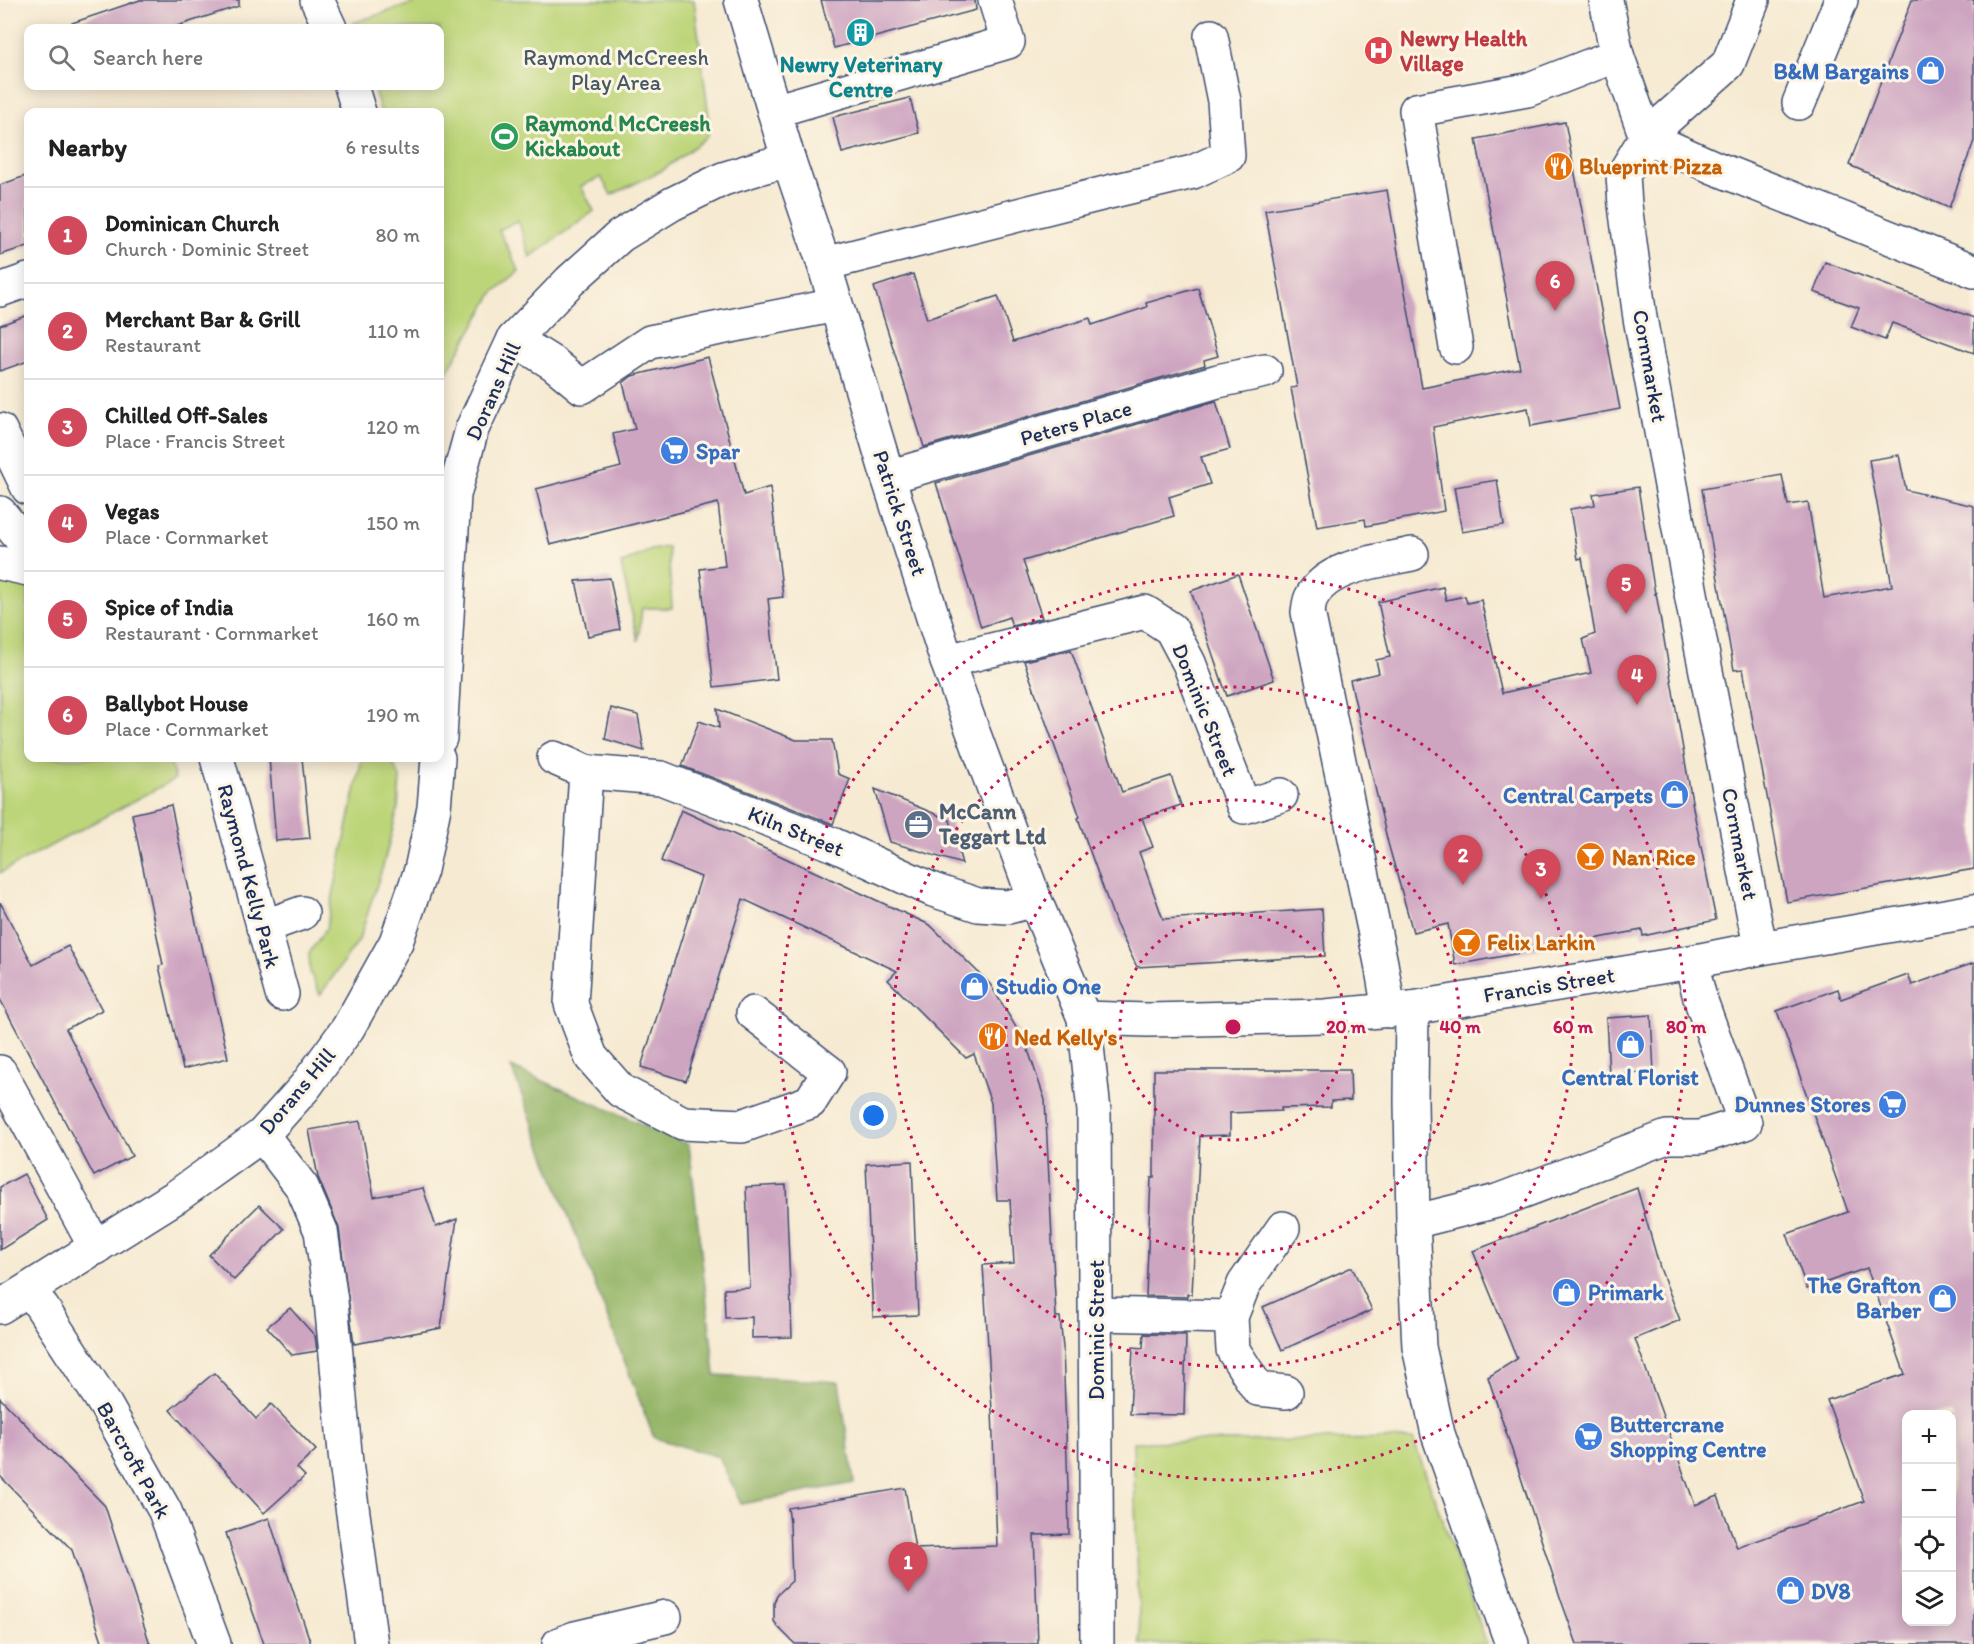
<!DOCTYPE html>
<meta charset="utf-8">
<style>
:root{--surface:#fff;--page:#f6f6f6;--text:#222;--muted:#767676;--line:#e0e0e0;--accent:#d1495b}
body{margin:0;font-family:Itim,sans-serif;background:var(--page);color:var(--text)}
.controls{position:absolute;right:18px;bottom:18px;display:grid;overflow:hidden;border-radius:12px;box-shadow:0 3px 15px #0003}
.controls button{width:54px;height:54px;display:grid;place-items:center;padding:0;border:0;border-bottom:2px solid var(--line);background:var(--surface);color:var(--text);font:30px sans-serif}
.you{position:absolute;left:874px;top:1116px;width:21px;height:21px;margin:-15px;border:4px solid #fff;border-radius:50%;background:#1a73e8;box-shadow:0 0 0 9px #1a73e833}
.badge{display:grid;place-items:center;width:39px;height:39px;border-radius:50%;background:var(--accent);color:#fff;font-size:20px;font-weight:700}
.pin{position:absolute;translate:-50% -50px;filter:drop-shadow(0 2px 3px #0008)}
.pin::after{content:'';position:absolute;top:32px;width:21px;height:18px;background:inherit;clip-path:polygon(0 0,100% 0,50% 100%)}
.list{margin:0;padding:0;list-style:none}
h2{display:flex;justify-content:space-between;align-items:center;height:78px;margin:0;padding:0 24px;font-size:26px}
h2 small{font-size:20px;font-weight:400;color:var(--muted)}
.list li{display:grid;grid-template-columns:39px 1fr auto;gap:18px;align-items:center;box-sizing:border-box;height:96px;padding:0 24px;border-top:2px solid var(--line)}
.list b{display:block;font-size:22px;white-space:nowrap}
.list p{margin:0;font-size:20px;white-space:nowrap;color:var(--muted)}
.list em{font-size:20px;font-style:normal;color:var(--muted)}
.icon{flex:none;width:33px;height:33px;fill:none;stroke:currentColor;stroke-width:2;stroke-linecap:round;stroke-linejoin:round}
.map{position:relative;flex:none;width:1974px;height:1644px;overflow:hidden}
.search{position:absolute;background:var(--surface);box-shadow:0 3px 15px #0003;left:24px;top:24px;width:420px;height:66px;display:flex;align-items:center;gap:15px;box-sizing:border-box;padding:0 21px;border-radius:12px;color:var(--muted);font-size:22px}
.panel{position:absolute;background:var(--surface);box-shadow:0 3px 15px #0003;left:24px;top:108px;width:420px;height:654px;border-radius:12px}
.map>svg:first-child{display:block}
.green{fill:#bdd579;stroke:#6c826c;stroke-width:1.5}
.forest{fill:#96b669;stroke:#587264;stroke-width:1.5}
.building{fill:#cea5c1;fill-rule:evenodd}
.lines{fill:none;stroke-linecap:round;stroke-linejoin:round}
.minor-casing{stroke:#3c4b6f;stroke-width:36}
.major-casing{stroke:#3c4b6f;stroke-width:36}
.minor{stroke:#fff;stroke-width:33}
.major{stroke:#fff;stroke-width:33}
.ring{fill:none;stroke:#c2185b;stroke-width:3;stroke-dasharray:3 6}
.labels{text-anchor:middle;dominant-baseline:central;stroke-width:6;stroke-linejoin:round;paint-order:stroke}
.health-label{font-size:22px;font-weight:bold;fill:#be3a42;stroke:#fcf5e5;text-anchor:start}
.park-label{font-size:22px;fill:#445865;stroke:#fcf5e5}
.culture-label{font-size:22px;font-weight:bold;fill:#0d838f;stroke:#fcf5e5}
.shop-label{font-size:22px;font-weight:bold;fill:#366cbe;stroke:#fcf5e5;text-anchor:start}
.leisure-label{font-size:22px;font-weight:bold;fill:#27864d;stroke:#fcf5e5;text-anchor:start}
.food-label{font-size:22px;font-weight:bold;fill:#c56008;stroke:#fcf5e5;text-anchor:start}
.street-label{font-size:22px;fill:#1b2f5e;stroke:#fcf5e5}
.service-label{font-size:22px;font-weight:bold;fill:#4e5e75;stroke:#fcf5e5;text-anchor:start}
.centre{fill:#c2185b;stroke:#fcf5e5;stroke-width:3}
.ring-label{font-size:18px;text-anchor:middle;font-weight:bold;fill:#c2185b;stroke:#fcf5e5;stroke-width:6;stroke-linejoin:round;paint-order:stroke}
</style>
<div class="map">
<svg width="1974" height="1644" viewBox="0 0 1974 1644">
<rect width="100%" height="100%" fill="#fcf5e5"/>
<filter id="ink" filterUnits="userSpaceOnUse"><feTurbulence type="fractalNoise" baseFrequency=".0167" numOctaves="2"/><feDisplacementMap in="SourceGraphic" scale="12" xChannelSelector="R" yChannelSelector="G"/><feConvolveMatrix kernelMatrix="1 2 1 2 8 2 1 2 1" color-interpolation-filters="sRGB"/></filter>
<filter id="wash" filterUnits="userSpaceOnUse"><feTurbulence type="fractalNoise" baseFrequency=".008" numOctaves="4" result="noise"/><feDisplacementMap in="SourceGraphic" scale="24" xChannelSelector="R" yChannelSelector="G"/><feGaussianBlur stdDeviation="1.35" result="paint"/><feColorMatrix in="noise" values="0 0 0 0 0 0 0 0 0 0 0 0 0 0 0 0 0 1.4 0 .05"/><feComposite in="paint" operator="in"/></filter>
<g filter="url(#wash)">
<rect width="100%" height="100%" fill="#f6ead2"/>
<!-- green -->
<g class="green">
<path d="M423 0H694L709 118 708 136 663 170 611 195 601 177 581 186 594 211 530 257 518 220 499 230 519 271 493 293 444 377 440 393V112H381L373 86H440V28H355L353 23Z"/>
<path d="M668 547 672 608H642L638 641 621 564 651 550Z"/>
<path d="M0 563 28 569V758H169L175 779 0 873Z"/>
<path d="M362 758H390L400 777 398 808 383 866 359 940 320 995 310 972 309 953 326 929Z"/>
<path d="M1413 1439 1487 1644H1140L1133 1442Z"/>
</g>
<!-- forest -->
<path class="forest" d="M511 1067 689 1145 715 1375 839 1382 854 1483 741 1504 719 1457 654 1438Z"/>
<g id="blocks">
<!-- building -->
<g class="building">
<path d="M140 0H239V6L171 28H73L72 23Z"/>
<path d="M821 0H975L976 10 834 48Z"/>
<path d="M1912 0H1974V141L1949 208 1849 165Z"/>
<path d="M910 98 919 133 842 153 833 117Z"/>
<path d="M1565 122 1620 409 1531 426 1528 408 1433 427 1444 511 1366 526 1365 519 1317 527 1291 388 1297 387 1265 210 1387 190 1422 388 1520 368 1476 139Z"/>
<path d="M28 175V246L0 255V185Z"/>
<path d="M1825 262 1974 318V353L1892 323 1885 340 1851 327 1859 308 1814 292Z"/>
<path d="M913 274 927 319 998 296 1013 342 1090 318 1092 325 1147 307 1146 303 1198 288 1218 356 1204 360 1205 365 924 447 874 287Z"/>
<path d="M28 315V361L0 371V325Z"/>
<path d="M708 357 744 495 770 487 783 597 768 599 777 679 714 687 700 569 725 566 718 503 550 545 536 489 621 467 613 434 635 429 623 383 632 376Z"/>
<path d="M1216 401 1230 449 1201 457 1210 484 1169 497 1174 516 1023 561 1042 618 1012 626 1009 617 981 627 936 483Z"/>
<path d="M1899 455 1906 490 1974 506V869L1787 902 1743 669 1734 670 1702 489 1782 475 1788 505 1808 502 1824 598 1892 586 1869 460Z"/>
<path d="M1497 480 1504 525 1462 532 1454 487Z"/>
<path d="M1638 487 1655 594 1656 593 1694 813 1716 920 1643 936 1642 930 1455 965 1448 924 1413 932 1388 843 1350 680 1379 673 1376 660 1390 657 1378 602 1443 587 1446 600 1465 596 1467 603 1481 600 1502 693 1591 673 1583 639 1595 634 1582 558 1578 559 1570 509 1595 505 1593 494Z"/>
<path d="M1238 574 1274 680 1227 696 1191 591Z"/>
<path d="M610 578 620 629 588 636 576 581Z"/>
<path d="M1071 650 1122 792 1171 776 1181 805 1142 818 1153 847 1139 852 1163 919 1322 909 1325 956 1137 967 1116 924 1078 818 1080 817 1024 661Z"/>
<path d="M611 708 638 715 644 751 605 739Z"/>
<path d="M717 709 796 740H832L838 774 850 779 833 824 682 766 699 721 719 728Z"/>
<path d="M269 758H302L310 838 276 841Z"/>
<path d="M875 789 950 820 962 864 890 842Z"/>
<path d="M171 805 203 956H205L228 1058 183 1069 159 966 163 965 132 814Z"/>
<path d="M681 810 930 925 990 984 1026 1044 1045 1100 1056 1317H1060L1063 1348 1068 1488 1069 1534 1034 1535 1038 1644H795L778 1627 774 1621V1603L777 1595 792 1581 790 1523 788 1508 905 1488 915 1549 997 1546 992 1410 983 1265 1014 1263 1010 1200H997L991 1103 974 1054 966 1058 888 980 897 971 743 899 686 1081 641 1067 701 877 661 861Z"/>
<path d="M0 902 33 965 68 946 102 1010 66 1029 132 1156 94 1176 0 999Z"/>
<path d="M1974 963V1644H1577L1561 1600 1488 1377 1517 1359 1473 1251 1637 1188 1660 1268 1680 1320 1635 1339 1695 1505 1718 1496 1737 1548 1864 1501 1827 1400 1905 1374 1867 1268 1807 1289 1787 1234 1848 1212 1777 1011 1838 989 1841 999 1908 975 1912 985ZM1906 1414H1952V1622H1906Z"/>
<path d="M1651 1015 1654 1072 1609 1075 1606 1018Z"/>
<path d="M1154 1070H1350L1351 1100 1331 1101V1107L1281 1108V1111L1230 1113V1135L1200 1136 1192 1294H1187V1297L1146 1296 1151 1178H1154Z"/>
<path d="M360 1121 374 1197 423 1188 436 1227 457 1219 441 1328 354 1344 339 1228 318 1177 309 1130Z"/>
<path d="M912 1161 918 1315 873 1317 866 1164Z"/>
<path d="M24 1174 48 1220 0 1250V1187Z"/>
<path d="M786 1185 792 1337 752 1338V1317L725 1318 724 1289 750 1288 746 1187Z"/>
<path d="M259 1205 284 1229 234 1280 209 1255Z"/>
<path d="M1352 1267 1372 1310 1282 1350 1263 1307Z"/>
<path d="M290 1308 315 1336 317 1351 292 1355 267 1327Z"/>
<path d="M1144 1334 1186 1335 1184 1415 1130 1414 1133 1347 1143 1348Z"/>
<path d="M214 1373 256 1419 271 1404 316 1450 297 1468 305 1476 264 1513 170 1410Z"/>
<path d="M0 1398 105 1506 150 1644H103L72 1550 0 1476Z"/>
<path d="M269 1518 279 1549 311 1644H264L236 1563 226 1533Z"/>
</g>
</g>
</g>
<g filter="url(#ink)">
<use href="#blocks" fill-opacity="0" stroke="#3c4b6f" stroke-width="1.5"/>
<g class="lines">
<defs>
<g id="minor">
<path d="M317 0 330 28"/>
<path d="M1606 0 1617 55 1646 137 1728 64 1753 0"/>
<path d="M351 86 359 112"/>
<path d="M1799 103 1841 0"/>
<path d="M774 111 1008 42 995 0"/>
<path d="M824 264 1109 192 1193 172 1228 156 1224 101 1211 36"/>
<path d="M0 290 28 280"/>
<path d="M514 339 554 364 582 387 650 342 836 305"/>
<path d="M1456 347 1416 110 1527 90 1617 55"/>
<path d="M0 430 28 488"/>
<path d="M888 477 1218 381 1265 371"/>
<path d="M0 513 28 547"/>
<path d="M0 563 28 569"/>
<path d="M947 661 1145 612 1171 629 1189 663 1244 807 1281 795"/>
<path d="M440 738 454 495 472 429 514 339 570 281 620 236 672 204 723 179 765 166 789 161"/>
<path d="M217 758 282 994"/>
<path d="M554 758 586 772 661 778 832 844 933 890 978 905 1008 907 1035 900"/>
<path d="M586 772 571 1004 591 1057 621 1091 683 1123 742 1126 810 1102 829 1072 753 1013"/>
<path d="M263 927 302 913"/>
<path d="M1761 948 1755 922 1695 615 1640 318 1625 205 1623 175 1646 137 1713 167 1974 271"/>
<path d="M1412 1008 1411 1101 1413 1222 1419 1347 1438 1434 1512 1644"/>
<path d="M1389 1011 1381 963 1308 612C1309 607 1309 602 1311 598 1327 565 1381 561 1412 554"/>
<path d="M1084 1018 1147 1020 1196 1019 1325 1016 1412 1008 1691 962 1761 948 1974 911"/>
<path d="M0 1072 96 1248"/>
<path d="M262 1135 302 1187 321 1231 331 1301 346 1463 371 1644"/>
<path d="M1413 1222 1497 1201 1667 1137H1700L1745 1123 1700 998 1691 962"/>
<path d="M1283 1228 1244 1284 1231 1317 1233 1350 1258 1389 1286 1392"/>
<path d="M30 1289 106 1406 165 1511 214 1644"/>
<path d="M0 1307 177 1196 262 1135 305 1087 348 1028 396 942 421 870 434 808 438 758"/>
<path d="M1096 1314 1231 1317"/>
<path d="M559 1644 575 1638 665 1617"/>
</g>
<path id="major" d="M741 0 789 161 824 264 888 477 947 661 1035 900 1084 1018 1094 1111 1097 1644"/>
</defs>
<!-- minor casing -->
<use href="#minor" class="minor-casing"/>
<!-- major casing -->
<use href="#major" class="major-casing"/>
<!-- minor -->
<use href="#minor" class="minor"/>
<!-- major -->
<use href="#major" class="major"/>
</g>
</g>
<!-- distance rings -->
<g class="ring">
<circle cx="1233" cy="1027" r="113"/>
<circle cx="1233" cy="1027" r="227"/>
<circle cx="1233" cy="1027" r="340"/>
<circle cx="1233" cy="1027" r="453"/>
</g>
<!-- icons -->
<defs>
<symbol id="building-disc" viewBox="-11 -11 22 22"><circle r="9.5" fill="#0f9aa8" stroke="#fcf5e5"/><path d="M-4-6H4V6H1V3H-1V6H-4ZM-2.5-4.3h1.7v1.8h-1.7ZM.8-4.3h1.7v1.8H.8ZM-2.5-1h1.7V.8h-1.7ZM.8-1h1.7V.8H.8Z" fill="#fff"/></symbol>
<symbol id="hospital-disc" viewBox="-11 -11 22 22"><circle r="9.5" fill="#e0444e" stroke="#fcf5e5"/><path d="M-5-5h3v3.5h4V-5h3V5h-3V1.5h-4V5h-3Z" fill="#fff"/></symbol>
<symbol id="shop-disc" viewBox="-11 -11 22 22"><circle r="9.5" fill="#3f7fe0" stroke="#fcf5e5"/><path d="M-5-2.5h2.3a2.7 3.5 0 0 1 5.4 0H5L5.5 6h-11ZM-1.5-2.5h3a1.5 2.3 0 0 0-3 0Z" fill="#fff"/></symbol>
<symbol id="stadium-disc" viewBox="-11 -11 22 22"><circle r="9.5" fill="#2e9e5b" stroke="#fcf5e5"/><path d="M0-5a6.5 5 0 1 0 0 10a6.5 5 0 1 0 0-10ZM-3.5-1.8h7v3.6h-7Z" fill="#fff"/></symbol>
<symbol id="restaurant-disc" viewBox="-11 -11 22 22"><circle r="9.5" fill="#e8710a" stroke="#fcf5e5"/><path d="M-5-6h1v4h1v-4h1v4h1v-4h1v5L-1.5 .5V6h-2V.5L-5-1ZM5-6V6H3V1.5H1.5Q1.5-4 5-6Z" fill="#fff"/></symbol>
<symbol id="supermarket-disc" viewBox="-11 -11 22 22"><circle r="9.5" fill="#3f7fe0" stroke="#fcf5e5"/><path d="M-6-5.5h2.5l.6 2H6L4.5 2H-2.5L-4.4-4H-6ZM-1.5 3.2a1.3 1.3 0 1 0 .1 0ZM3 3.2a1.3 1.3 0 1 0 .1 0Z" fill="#fff"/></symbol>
<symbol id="office-disc" viewBox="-11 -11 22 22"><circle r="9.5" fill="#5c6f8a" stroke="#fcf5e5"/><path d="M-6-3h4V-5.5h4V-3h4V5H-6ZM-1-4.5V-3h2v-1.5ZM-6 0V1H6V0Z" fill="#fff"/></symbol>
<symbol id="bar-disc" viewBox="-11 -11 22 22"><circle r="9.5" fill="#e8710a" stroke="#fcf5e5"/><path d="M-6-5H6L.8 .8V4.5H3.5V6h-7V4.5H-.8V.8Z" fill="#fff"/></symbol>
</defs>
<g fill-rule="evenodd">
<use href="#building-disc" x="844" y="16" width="33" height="33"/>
<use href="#hospital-disc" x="1362" y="34" width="33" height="33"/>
<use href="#shop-disc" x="1914" y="54" width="33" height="33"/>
<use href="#stadium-disc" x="488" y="120" width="33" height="33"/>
<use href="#restaurant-disc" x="1542" y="150" width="33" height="33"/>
<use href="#supermarket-disc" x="658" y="434" width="33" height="33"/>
<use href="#shop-disc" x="1658" y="778" width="33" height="33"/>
<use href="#office-disc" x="902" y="808" width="33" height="33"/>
<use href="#bar-disc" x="1574" y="840" width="33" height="33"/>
<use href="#bar-disc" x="1450" y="926" width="33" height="33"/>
<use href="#shop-disc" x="958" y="970" width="33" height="33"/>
<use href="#restaurant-disc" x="976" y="1020" width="33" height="33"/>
<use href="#shop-disc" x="1614" y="1028" width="33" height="33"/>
<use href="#supermarket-disc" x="1876" y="1088" width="33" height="33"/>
<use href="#shop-disc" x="1550" y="1276" width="33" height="33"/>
<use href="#shop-disc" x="1926" y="1282" width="33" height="33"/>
<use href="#supermarket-disc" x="1572" y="1420" width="33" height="33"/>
<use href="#shop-disc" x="1774" y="1574" width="33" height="33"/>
</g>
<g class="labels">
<!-- health labels -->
<g class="health-label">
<text x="1400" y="38">Newry Health<tspan x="1400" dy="25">Village</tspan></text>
</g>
<!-- park labels -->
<g class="park-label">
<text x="616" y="57">Raymond McCreesh<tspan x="616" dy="25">Play Area</tspan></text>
</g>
<!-- culture labels -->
<g class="culture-label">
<text x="861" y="64">Newry Veterinary<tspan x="861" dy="25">Centre</tspan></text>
</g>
<!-- shop labels -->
<g class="shop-label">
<text x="1909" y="71" text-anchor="end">B&amp;M Bargains</text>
<text x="696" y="451">Spar</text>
<text x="1653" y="795" text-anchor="end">Central Carpets</text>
<text x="996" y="986">Studio One</text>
<text x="1630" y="1077" text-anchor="middle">Central Florist</text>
<text x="1871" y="1104" text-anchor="end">Dunnes Stores</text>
<text x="1921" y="1285" text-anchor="end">The Grafton<tspan x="1921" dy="25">Barber</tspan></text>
<text x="1588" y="1292">Primark</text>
<text x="1610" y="1424">Buttercrane<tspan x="1610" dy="25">Shopping Centre</tspan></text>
<text x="1811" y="1591">DV8</text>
</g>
<!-- leisure labels -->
<g class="leisure-label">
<text x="525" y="123">Raymond McCreesh<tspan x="525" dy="25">Kickabout</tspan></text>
</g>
<!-- food labels -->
<g class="food-label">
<text x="1579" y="166">Blueprint Pizza</text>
<text x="1612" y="857">Nan Rice</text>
<text x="1487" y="942">Felix Larkin</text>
<text x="1014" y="1037">Ned Kelly's</text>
</g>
<!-- street labels -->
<g class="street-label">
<text transform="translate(1650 366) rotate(80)">Cornmarket</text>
<text transform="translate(493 391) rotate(-66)">Dorans Hill</text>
<text transform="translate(1076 423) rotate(-16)">Peters Place</text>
<text transform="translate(900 513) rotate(72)">Patrick Street</text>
<text transform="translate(1205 710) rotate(68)">Dominic Street</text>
<text transform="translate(796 831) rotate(22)">Kiln Street</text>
<text transform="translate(1740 844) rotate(79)">Cornmarket</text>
<text transform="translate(249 876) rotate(75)">Raymond Kelly Park</text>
<text transform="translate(1549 985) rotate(-9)">Francis Street</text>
<text transform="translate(297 1091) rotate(-50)">Dorans Hill</text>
<text transform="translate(1096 1330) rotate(-90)">Dominic Street</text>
<text transform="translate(134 1460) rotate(61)">Barcroft Park</text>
</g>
<!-- service labels -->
<g class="service-label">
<text x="939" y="811">McCann<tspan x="939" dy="25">Teggart Ltd</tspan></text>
</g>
</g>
<circle cx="1233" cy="1027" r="9" class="centre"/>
<g class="ring-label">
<text x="1346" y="1033">20 m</text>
<text x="1460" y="1033">40 m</text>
<text x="1573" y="1033">60 m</text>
<text x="1686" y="1033">80 m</text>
</g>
</svg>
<div class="controls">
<button>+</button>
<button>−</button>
<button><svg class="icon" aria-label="locate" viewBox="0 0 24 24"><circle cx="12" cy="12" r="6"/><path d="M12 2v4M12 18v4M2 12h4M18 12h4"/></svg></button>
<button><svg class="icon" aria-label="layers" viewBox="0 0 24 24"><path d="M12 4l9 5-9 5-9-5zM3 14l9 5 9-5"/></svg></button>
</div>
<div class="you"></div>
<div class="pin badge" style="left:908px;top:1592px">1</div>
<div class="pin badge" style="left:1463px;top:885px">2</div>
<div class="pin badge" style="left:1541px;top:899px">3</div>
<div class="pin badge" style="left:1637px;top:705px">4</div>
<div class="pin badge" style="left:1626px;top:614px">5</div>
<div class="pin badge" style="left:1555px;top:311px">6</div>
<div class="search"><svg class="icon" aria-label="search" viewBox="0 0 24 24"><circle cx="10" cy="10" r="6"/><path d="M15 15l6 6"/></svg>Search here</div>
<section class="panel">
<h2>Nearby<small>6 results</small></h2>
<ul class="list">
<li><span class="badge">1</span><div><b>Dominican Church</b><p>Church · Dominic Street</p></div><em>80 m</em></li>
<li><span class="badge">2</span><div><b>Merchant Bar &amp; Grill</b><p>Restaurant</p></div><em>110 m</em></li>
<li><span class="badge">3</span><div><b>Chilled Off-Sales</b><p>Place · Francis Street</p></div><em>120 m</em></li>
<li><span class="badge">4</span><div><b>Vegas</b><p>Place · Cornmarket</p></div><em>150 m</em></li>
<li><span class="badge">5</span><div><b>Spice of India</b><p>Restaurant · Cornmarket</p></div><em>160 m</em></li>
<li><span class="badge">6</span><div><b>Ballybot House</b><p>Place · Cornmarket</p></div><em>190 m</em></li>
</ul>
</section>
</div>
